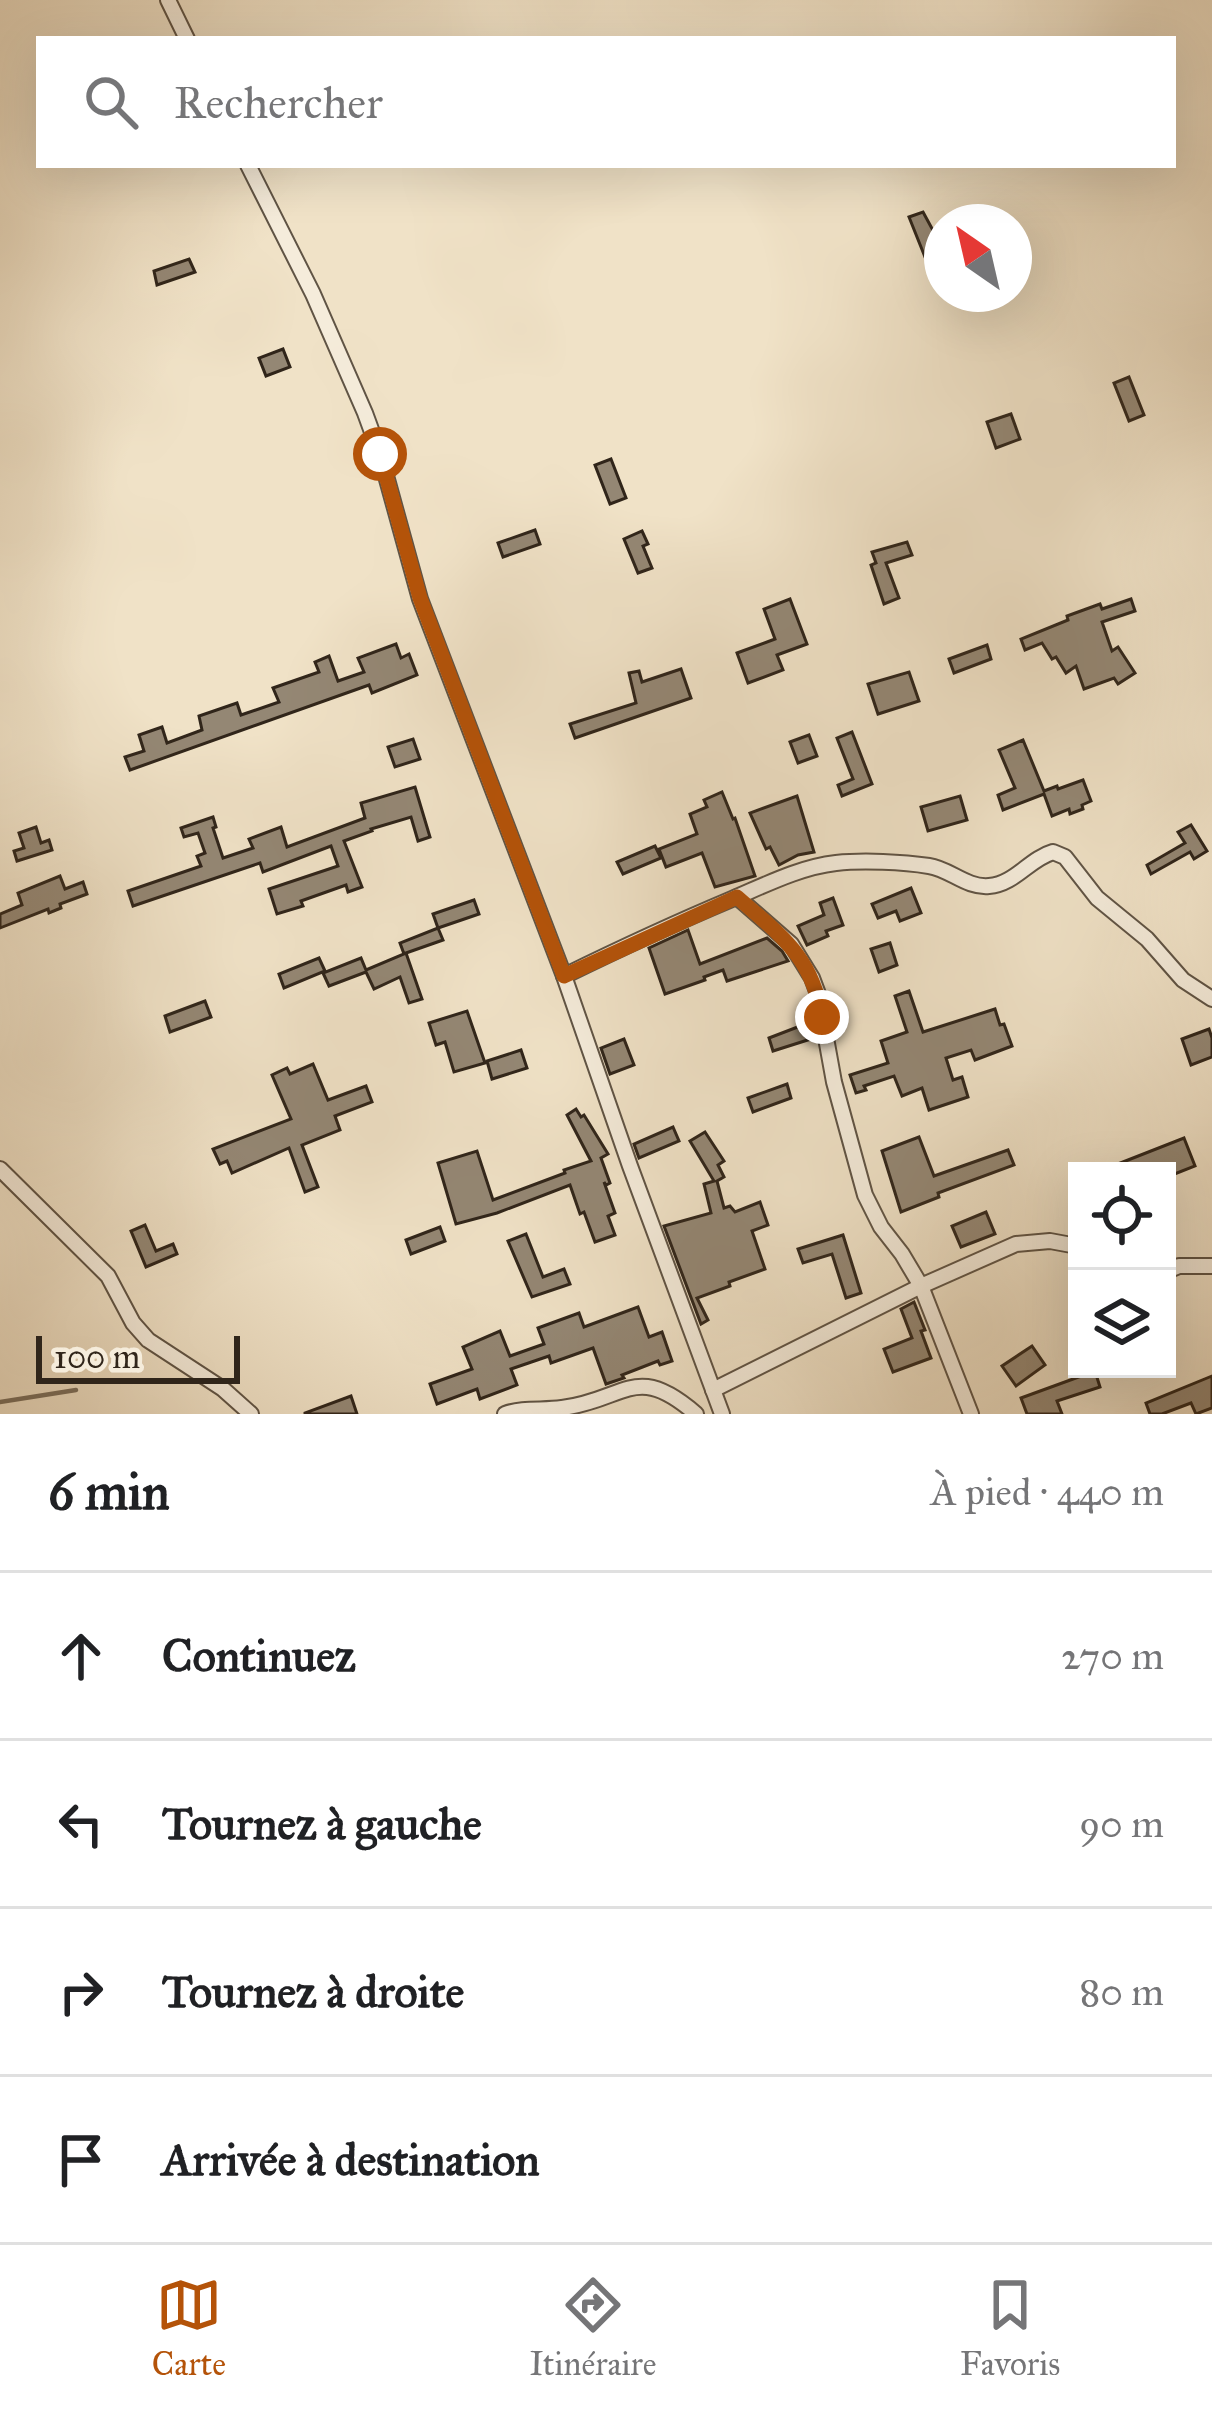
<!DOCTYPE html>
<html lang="fr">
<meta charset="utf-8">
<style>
:root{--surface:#fff;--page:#f2f2f2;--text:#202124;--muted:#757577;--line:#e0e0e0;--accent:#b45309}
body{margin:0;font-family:"IM FELL Great Primer",serif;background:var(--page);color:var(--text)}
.controls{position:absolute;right:36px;bottom:36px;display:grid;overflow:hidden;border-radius:0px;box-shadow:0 12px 48px #0002}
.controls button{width:108px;height:108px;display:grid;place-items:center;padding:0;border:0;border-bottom:3px solid var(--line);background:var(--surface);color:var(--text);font:60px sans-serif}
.compass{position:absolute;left:924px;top:204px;width:108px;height:108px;border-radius:50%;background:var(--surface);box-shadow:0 12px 48px #0002;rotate:326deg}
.scale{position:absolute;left:36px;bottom:30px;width:204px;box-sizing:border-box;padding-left:12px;border:6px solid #30251a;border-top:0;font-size:33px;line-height:42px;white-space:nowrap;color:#30251a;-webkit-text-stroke:9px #f5ecdb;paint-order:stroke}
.stop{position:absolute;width:36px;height:36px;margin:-27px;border:9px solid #b45309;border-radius:50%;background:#fff}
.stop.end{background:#b45309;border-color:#fff;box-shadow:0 3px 12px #0008}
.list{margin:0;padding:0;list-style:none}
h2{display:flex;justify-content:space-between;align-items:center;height:156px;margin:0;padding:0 48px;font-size:51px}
h2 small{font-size:39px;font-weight:400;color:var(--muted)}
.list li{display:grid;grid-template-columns:78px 1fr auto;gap:36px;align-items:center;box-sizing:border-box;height:168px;padding:0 48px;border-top:3px solid var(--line)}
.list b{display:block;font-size:45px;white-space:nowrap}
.list em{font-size:39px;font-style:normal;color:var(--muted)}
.icon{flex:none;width:66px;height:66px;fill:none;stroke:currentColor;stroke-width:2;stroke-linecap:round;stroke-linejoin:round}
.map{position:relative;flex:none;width:1212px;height:1414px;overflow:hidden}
.search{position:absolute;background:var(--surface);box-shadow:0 12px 48px #0002;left:36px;right:36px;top:36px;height:132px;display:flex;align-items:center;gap:30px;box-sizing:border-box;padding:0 42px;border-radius:0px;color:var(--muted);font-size:45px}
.sheet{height:828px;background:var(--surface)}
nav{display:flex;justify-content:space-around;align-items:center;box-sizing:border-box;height:168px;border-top:3px solid var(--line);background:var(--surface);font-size:33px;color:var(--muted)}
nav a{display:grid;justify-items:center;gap:6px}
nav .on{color:var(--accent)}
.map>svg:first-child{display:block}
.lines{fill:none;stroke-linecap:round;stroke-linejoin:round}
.stream{stroke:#7c705e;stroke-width:4.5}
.building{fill:#948774;stroke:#30251a;stroke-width:3}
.minor-casing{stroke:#605445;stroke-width:18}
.minor{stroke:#f5ecdb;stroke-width:14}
.route{stroke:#b45309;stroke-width:15}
</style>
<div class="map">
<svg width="1212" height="1414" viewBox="0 0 1212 1414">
<rect width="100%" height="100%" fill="#f0e2c7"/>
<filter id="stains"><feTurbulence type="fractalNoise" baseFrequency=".00167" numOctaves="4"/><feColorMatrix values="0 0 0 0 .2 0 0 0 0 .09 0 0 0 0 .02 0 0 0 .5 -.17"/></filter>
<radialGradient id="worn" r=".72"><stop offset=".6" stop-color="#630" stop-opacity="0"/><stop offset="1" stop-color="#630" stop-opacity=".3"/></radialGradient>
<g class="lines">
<!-- stream -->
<path class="stream" d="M0 1402 76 1390"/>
</g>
<!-- building -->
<g class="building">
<path d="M923 212 942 247 925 257 909 217Z"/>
<path d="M189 259 195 272 157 285 154 271Z"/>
<path d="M283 349 290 367 266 376 259 358Z"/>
<path d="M1129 377 1144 415 1129 421 1114 383Z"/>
<path d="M1011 414 1020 439 996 448 987 422Z"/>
<path d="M611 459 626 498 610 504 595 465Z"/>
<path d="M535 530 540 544 503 557 498 543Z"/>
<path d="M642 531 648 544 643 546 652 568 638 573 624 539Z"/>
<path d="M907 542 912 555 886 563 899 598 884 604 871 565 876 563 872 552Z"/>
<path d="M790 599 807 644 777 655 783 670 748 683 737 653 775 639 764 609Z"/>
<path d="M1131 599 1135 611 1102 622 1112 651 1118 647 1135 673 1118 684 1114 678 1084 689 1076 666 1066 673 1056 657 1052 659 1042 643 1025 650 1021 639 1068 620 1067 616 1100 604 1102 609Z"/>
<path d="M396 644 401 658 409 654 417 675 372 693 369 685 130 770 125 757 144 751 139 735 162 727 167 743 202 730 199 716 237 703 241 715 279 702 273 688 319 672 315 662 329 656 338 681 364 672 358 658Z"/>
<path d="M987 645 991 659 954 673 949 659Z"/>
<path d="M681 669 691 698 575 738 570 724 636 703 629 673 639 671 642 682Z"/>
<path d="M909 672 919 701 878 714 868 684Z"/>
<path d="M852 732 872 784 842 796 838 785 853 779 837 738Z"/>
<path d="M809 735 817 756 798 763 790 742Z"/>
<path d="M413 739 420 759 395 767 388 747Z"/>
<path d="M1023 740 1044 791 1057 786 1058 789 1083 780 1091 801 1082 805 1083 809 1070 814 1069 809 1052 816 1044 794 1003 810 998 795 1015 788 999 750Z"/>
<path d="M415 787 430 837 418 841 411 817 371 829 372 831 344 841 362 887 348 892 346 885 301 901 303 906 277 914 269 889 338 866 331 846 263 872 260 863 133 906 128 891 201 866 197 856 205 853 198 833 184 837 181 828 213 817 216 827 213 828 223 858 253 848 249 839 281 827 287 847 365 818 361 803Z"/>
<path d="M722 792 733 819 735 818 755 876 715 887 702 853 666 867 659 849 697 834 690 814 707 807 704 800Z"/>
<path d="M797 796 814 852 798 855 779 865 770 847 766 849 750 813Z"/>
<path d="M960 796 967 820 928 831 921 807Z"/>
<path d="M1191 825 1207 851 1194 859 1190 852 1151 874 1147 865 1185 843 1178 832Z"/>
<path d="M36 827 41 843 49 840 52 850 17 861 14 851 24 848 19 833Z"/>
<path d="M655 846 661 858 623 874 617 862Z"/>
<path d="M60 876 65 889 83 882 87 894 60 904 61 908 49 913 48 909 0 928V914L22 905 18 893Z"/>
<path d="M911 888 921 913 900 921 896 911 878 918 872 904Z"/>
<path d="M833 898 843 925 826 931 828 936 807 945 798 926 824 915 820 903Z"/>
<path d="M474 900 479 914 438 928 433 914Z"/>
<path d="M438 928 443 940 406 953 422 999 409 1003 400 977 374 989 366 972 329 986 323 973 361 958 366 970 404 954 400 943Z"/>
<path d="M688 930 700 964 767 938 782 951 788 961 727 981 723 970 704 977 705 980 665 994 649 948Z"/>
<path d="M890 943 897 965 879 972 871 949Z"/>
<path d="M319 958 325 971 284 988 279 974Z"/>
<path d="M909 991 923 1032 995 1009 1000 1025 1004 1024 1012 1046 975 1060 971 1050 946 1058 953 1080 962 1077 968 1097 929 1110 922 1088 902 1096 894 1076 864 1086 866 1090 856 1093 850 1075 888 1063 881 1041 907 1032 895 996Z"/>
<path d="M205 1001 211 1017 170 1032 165 1016Z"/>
<path d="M467 1011 485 1063 454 1072 445 1042 436 1045 429 1023Z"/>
<path d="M808 1023 814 1038 773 1051 769 1038Z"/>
<path d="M1209 1029 1212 1038V1057L1191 1065 1182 1039Z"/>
<path d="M624 1039 634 1065 610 1074 601 1048Z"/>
<path d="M521 1050 527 1068 492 1079 487 1061Z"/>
<path d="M313 1064 328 1100 366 1086 372 1102 335 1116 340 1130 302 1145 318 1187 305 1192 289 1148 232 1173 227 1161 220 1164 213 1149 291 1119 272 1075 287 1068 290 1074Z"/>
<path d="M787 1084 791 1098 753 1112 748 1098Z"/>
<path d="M576 1109 581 1117 584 1115 608 1154 601 1158 610 1183 606 1185 604 1182 615 1213 608 1216 615 1235 595 1242 584 1212 580 1214 570 1185 497 1213 456 1224 438 1163 477 1151 493 1200 565 1173 564 1170 591 1161 567 1115Z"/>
<path d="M673 1127 679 1141 639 1158 634 1144Z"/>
<path d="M705 1132 724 1161 718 1165 724 1177 717 1181 724 1208 730 1206 735 1212 760 1202 768 1225 752 1231 765 1269 729 1282 730 1286 697 1298 708 1320 701 1324 664 1226 711 1213 704 1184 714 1181 690 1141Z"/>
<path d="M919 1137 934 1176 1008 1150 1014 1165 938 1193 939 1197 901 1212 882 1151Z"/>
<path d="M1184 1138 1195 1166 1167 1177V1171H1100Z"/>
<path d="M986 1212 995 1234 961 1247 952 1226Z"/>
<path d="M145 1225 156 1251 173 1244 177 1254 146 1267 131 1231Z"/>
<path d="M440 1227 445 1241 411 1254 406 1240Z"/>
<path d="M526 1234 543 1277 564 1269 570 1284 532 1297 508 1241Z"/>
<path d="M843 1235 861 1293 846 1298 832 1254 803 1263 798 1249Z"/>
<path d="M914 1302 925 1330 921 1331 931 1358 893 1372 884 1349 912 1338 901 1309Z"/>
<path d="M638 1307 649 1337 662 1332 672 1361 660 1365 658 1361 622 1375 624 1378 606 1384 593 1348 551 1363 549 1356 511 1369 517 1385 480 1399 477 1389 437 1404 430 1384 472 1369 463 1347 500 1331 510 1356 544 1344 538 1328 579 1313 584 1327Z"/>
<path d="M1032 1346 1045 1365 1016 1386 1002 1366Z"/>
<path d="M1095 1371 1100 1387 1057 1401 1062 1414H1027L1021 1398Z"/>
<path d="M1212 1376V1408L1196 1414 1191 1403 1162 1414H1150L1146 1403Z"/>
<path d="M351 1396 357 1414H305V1413Z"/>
</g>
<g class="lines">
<defs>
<g id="minor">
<path d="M168 0 187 39"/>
<path d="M248 165 313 294 365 413 380 454 420 599 564 976 630 1166 722 1414"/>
<path d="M737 897 791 944 812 978 818 994 834 1082 865 1195 881 1227 902 1254 921 1286 971 1414"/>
<path d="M564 976C619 949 675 923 732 899 765 885 800 867 836 863 863 860 903 862 929 866 950 869 966 888 989 886 1015 884 1029 859 1053 852L1065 857 1097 898 1147 939 1183 980 1212 999"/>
<path d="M0 1169 108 1276 133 1323 148 1340 223 1389 251 1414"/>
<path d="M1167 1271 1179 1266H1212"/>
<path d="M713 1390 921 1286 1016 1244 1050 1241 1077 1246"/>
<path d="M505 1414C524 1407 543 1411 562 1408 626 1400 635 1361 696 1414"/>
</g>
</defs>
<!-- minor casing -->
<use href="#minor" class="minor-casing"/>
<!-- minor -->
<use href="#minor" class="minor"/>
</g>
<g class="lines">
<!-- route -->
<path class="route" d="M380 454 420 598 564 976 737 897C781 936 812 956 822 1017"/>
</g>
<rect width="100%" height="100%" filter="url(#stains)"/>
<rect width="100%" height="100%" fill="url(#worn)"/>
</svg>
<div class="controls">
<button><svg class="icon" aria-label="locate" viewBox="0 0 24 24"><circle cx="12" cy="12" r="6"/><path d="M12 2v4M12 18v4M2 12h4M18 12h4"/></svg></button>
<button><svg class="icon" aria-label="layers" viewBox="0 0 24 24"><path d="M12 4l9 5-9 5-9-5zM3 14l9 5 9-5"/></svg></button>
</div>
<svg class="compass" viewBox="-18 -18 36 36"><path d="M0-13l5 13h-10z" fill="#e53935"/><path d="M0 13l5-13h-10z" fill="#757577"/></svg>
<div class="scale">100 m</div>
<div class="stop" style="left:380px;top:454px"></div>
<div class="stop end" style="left:822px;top:1017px"></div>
<div class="search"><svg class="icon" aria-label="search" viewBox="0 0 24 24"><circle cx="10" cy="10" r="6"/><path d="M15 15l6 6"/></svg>Rechercher</div>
</div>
<section class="sheet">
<h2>6 min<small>À pied · 440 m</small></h2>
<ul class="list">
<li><svg class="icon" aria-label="ahead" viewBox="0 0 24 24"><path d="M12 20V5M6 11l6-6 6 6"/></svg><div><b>Continuez</b></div><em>270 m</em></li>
<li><svg class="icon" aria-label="left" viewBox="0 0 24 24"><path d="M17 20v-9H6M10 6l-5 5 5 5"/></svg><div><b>Tournez à gauche</b></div><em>90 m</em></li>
<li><svg class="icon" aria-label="right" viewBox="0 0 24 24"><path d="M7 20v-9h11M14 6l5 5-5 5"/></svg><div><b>Tournez à droite</b></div><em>80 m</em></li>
<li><svg class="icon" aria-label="arrive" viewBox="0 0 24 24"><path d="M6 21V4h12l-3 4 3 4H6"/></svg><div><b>Arrivée à destination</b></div></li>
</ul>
</section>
<nav>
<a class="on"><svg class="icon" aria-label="map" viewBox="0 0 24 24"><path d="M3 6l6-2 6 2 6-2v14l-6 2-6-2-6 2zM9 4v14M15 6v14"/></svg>Carte</a>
<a><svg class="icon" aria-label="directions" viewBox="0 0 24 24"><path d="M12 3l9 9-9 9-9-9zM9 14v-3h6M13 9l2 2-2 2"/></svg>Itinéraire</a>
<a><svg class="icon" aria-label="saved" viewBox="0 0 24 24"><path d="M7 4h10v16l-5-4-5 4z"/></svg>Favoris</a>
</nav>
